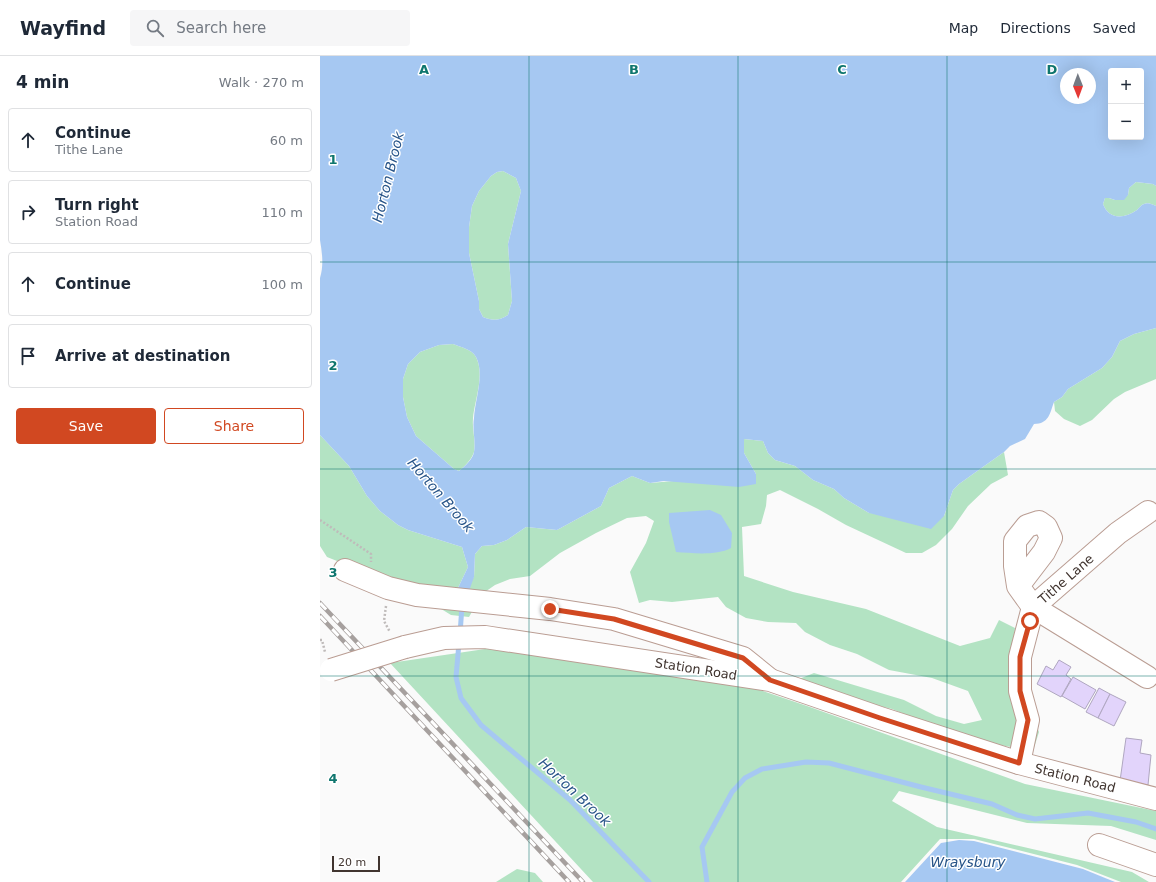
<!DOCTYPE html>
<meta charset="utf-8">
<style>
:root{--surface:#fff;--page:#f6f6f7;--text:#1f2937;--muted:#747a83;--line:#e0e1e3;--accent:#d14821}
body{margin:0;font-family:"DejaVu Sans",sans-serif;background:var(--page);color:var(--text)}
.controls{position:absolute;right:12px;top:12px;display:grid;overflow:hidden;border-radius:4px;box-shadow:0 4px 16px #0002}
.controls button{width:36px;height:36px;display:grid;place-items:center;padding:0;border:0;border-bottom:1px solid var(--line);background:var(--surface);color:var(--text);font:20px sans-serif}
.compass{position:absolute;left:740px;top:12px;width:36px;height:36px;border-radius:50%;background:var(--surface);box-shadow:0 4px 16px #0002;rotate:179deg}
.scale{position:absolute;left:12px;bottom:10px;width:48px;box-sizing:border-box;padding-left:4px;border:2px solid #40342f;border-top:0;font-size:11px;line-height:14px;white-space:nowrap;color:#40342f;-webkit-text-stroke:3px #fff;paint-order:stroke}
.stop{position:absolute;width:12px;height:12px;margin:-9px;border:3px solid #d14821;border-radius:50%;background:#fff}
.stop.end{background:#d14821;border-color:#fff;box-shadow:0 1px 4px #0008}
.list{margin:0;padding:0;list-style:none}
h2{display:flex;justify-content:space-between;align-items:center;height:52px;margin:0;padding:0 16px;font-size:17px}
h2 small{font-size:13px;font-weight:400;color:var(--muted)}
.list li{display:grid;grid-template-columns:26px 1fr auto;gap:12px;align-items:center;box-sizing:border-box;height:64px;margin:0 8px 8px;padding:0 8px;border:1px solid var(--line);border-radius:4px}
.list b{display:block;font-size:15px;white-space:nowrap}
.list p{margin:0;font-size:13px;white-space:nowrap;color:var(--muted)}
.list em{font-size:13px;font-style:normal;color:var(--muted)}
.actions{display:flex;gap:8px;padding:12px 16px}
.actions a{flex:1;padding:9px 0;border:1px solid var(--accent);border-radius:4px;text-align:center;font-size:14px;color:var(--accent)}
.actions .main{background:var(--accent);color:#fff}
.icon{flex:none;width:22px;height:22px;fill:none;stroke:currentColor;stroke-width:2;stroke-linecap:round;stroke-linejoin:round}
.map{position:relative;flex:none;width:836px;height:826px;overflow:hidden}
header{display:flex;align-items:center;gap:24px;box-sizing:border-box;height:56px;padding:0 20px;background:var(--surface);border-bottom:1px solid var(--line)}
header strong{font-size:19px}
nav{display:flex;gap:22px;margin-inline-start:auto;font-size:14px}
.search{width:280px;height:36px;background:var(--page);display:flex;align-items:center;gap:10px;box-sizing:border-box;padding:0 14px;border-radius:4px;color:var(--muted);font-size:15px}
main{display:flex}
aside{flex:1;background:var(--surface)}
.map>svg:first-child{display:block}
.green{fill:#b3e3c3}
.water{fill:#a6c8f2;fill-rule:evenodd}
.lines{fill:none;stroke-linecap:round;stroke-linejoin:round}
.stream{stroke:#a6c8f2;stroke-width:5}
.building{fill:#e2d4fb;stroke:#afa6c0}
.minor-casing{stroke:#ba9d93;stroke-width:24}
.path{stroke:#bfbbba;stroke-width:2.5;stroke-dasharray:2 2;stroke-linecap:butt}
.minor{stroke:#fff;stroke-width:22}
.rail-casing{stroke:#a6a09e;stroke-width:4.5}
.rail{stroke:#fff;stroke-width:3;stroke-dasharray:9;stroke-linecap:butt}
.minor-bridge-casing{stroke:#ba9d93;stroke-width:24;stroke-linecap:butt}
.minor-bridge{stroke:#fff;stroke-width:22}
.route{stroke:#d14821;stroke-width:5}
.grid{fill:none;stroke:#0f766e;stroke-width:1;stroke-opacity:0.55}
.labels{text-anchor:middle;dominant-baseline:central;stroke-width:3;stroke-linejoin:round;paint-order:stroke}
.street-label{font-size:13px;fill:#40342f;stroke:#fff}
.water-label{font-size:14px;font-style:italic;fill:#275488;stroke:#fff}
.grid-label{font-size:13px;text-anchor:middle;font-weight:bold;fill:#0f766e;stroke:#fff;stroke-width:3;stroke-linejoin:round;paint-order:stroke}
</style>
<header>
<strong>Wayfind</strong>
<div class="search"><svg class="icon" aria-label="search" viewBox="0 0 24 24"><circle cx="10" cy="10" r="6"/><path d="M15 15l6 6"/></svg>Search here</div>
<nav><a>Map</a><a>Directions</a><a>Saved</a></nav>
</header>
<main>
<aside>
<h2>4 min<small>Walk · 270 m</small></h2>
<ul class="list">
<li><svg class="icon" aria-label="ahead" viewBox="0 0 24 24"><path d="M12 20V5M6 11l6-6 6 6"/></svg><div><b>Continue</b><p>Tithe Lane</p></div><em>60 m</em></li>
<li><svg class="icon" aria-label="right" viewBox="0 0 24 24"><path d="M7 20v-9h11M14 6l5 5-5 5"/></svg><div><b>Turn right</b><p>Station Road</p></div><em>110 m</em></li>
<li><svg class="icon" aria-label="ahead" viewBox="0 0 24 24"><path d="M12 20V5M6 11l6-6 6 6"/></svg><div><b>Continue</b></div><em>100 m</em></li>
<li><svg class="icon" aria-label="arrive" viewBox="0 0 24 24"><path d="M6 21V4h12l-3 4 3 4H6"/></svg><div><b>Arrive at destination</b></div></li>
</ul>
<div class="actions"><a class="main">Save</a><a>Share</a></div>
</aside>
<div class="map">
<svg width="836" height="826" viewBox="0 0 836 826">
<rect width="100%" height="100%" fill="#fafafa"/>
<!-- green -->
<g class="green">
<path d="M183 115 196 122 201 135 188 188 192 245 188 259C178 265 173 265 163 261L159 253V245L149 197V171L152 150 159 135 171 120 177 116Z"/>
<path d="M816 126 833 128 836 130V150C832 148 828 146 824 148 821 149 819 152 817 154 804 163 789 164 783 148L785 142H789L795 144 808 139 809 132Z"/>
<path d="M836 272V323L805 336 794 343 772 364 760 370 744 363 735 355 734 346 742 341 748 333 782 312 792 301 800 285 814 278Z"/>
<path d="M133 288C140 291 152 293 156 301 165 319 155 343 153 362 152 373 156 385 154 396 152 403 145 410 139 415L134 413 96 380 87 361 83 341V323L88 308 100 296 119 289Z"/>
<path d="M0 379 29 410 47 440 60 455 78 469 88 474 142 491 148 511 137 534 154 521 155 498 162 490 174 489 187 484 206 471 237 474 281 450 289 432 312 420 330 427 436 418 424 397V383L443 385 448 397 455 404 475 410 493 424 514 433 524 442 549 457 624 460 633 434 639 428 684 396 688 419 671 428 648 450 632 473 616 489 602 497H586L526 469 498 453 460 434 447 439 446 450 441 468 422 471 424 520 473 536 546 553 640 590 670 582 679 564 695 572 692 613 719 676 713 695 646 683 572 653 498 635 479 623 494 617 584 644 616 660 644 668 662 664 648 635 612 622 569 614 537 598 510 589 485 576 476 567 448 566 426 562 406 551 398 541 352 546 330 544 319 547 310 516 326 487 334 465 326 460 307 462 276 477 240 497 210 520 190 523 175 529 162 538 149 561 131 559 118 551 32 511 7 501 0 490Z"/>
<path d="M167 588 398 620 487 650 705 728 836 755V784L791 770 707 767 579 735 572 745 617 771 812 816 829 826H801L757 809 654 783H620L581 826H273L70 607 165 593Z"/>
<path d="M197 813 215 817 223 826H176Z"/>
</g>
<!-- water -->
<g class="water">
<path d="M0 0H836V130L833 128 816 126 809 132 808 139 804 144H795L789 142H785L783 148C789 164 804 163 817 154 819 152 821 149 824 148 828 146 832 148 836 150V272L814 278 800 285 792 301 782 312 748 333 742 341 734 346C730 357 729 368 714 368L705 383 690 390 684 396 639 428 633 434 624 460 611 473 549 457 524 442 514 433 493 424 475 410 455 404 448 397 443 385 424 383V397L436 418V428L419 431 344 425 330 427 312 420 289 432 281 450 237 474 206 471 187 484 174 489 162 490 155 498 154 521 149 535 137 534 148 511 142 491 88 474 78 469 60 455 47 440 29 410 0 379V222C4 209 2 196 0 184ZM791 15H821V81H791ZM746 18H770V42H746ZM183 115 196 122 201 135 188 188 192 245 188 259C178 265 173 265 163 261L159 253V245L149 197V171L152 150 159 135 171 120 177 116ZM133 288C140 291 152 293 156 301 165 318 155 343 154 362 152 373 156 385 154 396 153 403 145 410 139 415L134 413 96 380 87 361 83 341V323L88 308 100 296 119 289Z"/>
<path d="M390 454 401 459 412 477 411 492C396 500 372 497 356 496L349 466V457Z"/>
<path d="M639 784 654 785 763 813 795 826H585L621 787Z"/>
</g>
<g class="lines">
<!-- stream -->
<g class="stream">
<path d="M140 578 142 550"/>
<path d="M139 587 136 621 141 642 161 669 250 744 329 826"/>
<path d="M387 826 382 791 412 736 425 722 442 713 486 706 509 707 601 731 672 748 697 759 715 763 768 757 816 766 836 773"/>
</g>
</g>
<!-- building -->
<g class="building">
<path d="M739 604 751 611 746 619 751 623 741 641 717 628 726 610 733 614Z"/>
<path d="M753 621 776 634 765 653 742 640Z"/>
<path d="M779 632 790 638 778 662 766 656Z"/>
<path d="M790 638 806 646 794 670 778 662Z"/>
<path d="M806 682 822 684 820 697 831 699 828 729 800 725Z"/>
</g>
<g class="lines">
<defs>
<g id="minor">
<path d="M25 514 68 532 97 539 230 553 294 563 423 602 449 623"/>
<path d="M698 530 724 496 731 482 726 471 719 466 707 470 695 485V510L698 530 713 551 827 621"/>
<path d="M85 591 124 582 165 581 450 624 560 662 699 707 836 743"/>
<path d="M699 707 708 664 700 635V601L713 551 798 477 828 456"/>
<path d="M779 789 836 809"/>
</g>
</defs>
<!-- minor casing -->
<use href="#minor" class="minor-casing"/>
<!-- path -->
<g class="path">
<path d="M0 464 51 498V506"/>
<path d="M66 550 64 565 70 576"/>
<path d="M0 584H2L5 596"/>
</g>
<!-- minor -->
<use href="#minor" class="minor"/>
<defs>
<g id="rail">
<path d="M0 547 263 826"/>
<path d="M0 560 249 826"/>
</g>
</defs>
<!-- rail casing -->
<use href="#rail" class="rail-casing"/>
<!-- rail -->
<use href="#rail" class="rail"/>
<defs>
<path id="minor-bridge" d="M11 614 85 591"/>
</defs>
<!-- minor-bridge casing -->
<use href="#minor-bridge" class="minor-bridge-casing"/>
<!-- minor-bridge -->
<use href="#minor-bridge" class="minor-bridge"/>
</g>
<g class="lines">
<!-- route -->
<path class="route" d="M230 553 294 563 423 602 450 624 560 662 699 707 708 664 700 635V601L710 565"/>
</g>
<!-- grid -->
<path class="grid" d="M209 0V826M418 0V826M627 0V826M0 206H836M0 413H836M0 620H836"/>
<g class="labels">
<!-- street labels -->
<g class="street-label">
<text transform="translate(746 523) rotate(-41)">Tithe Lane</text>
<text transform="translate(376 613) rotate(9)">Station Road</text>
<text transform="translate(755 722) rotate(14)">Station Road</text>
</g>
<!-- water labels -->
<g class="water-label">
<text transform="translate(68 121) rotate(-76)">Horton Brook</text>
<text transform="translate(121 439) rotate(49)">Horton Brook</text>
<text transform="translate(255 736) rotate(43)">Horton Brook</text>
<text x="648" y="806">Wraysbury</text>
</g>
</g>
<g class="grid-label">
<text x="104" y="18">A</text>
<text x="314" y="18">B</text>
<text x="522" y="18">C</text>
<text x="732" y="18">D</text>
<text x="13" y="108">1</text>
<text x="13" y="314">2</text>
<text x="13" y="521">3</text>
<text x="13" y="727">4</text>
</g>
</svg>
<div class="controls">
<button>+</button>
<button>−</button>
</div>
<svg class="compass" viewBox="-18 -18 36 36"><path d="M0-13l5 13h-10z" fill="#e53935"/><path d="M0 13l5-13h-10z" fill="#747a83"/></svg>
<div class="scale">20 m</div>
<div class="stop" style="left:710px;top:565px"></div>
<div class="stop end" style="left:230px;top:553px"></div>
</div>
</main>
